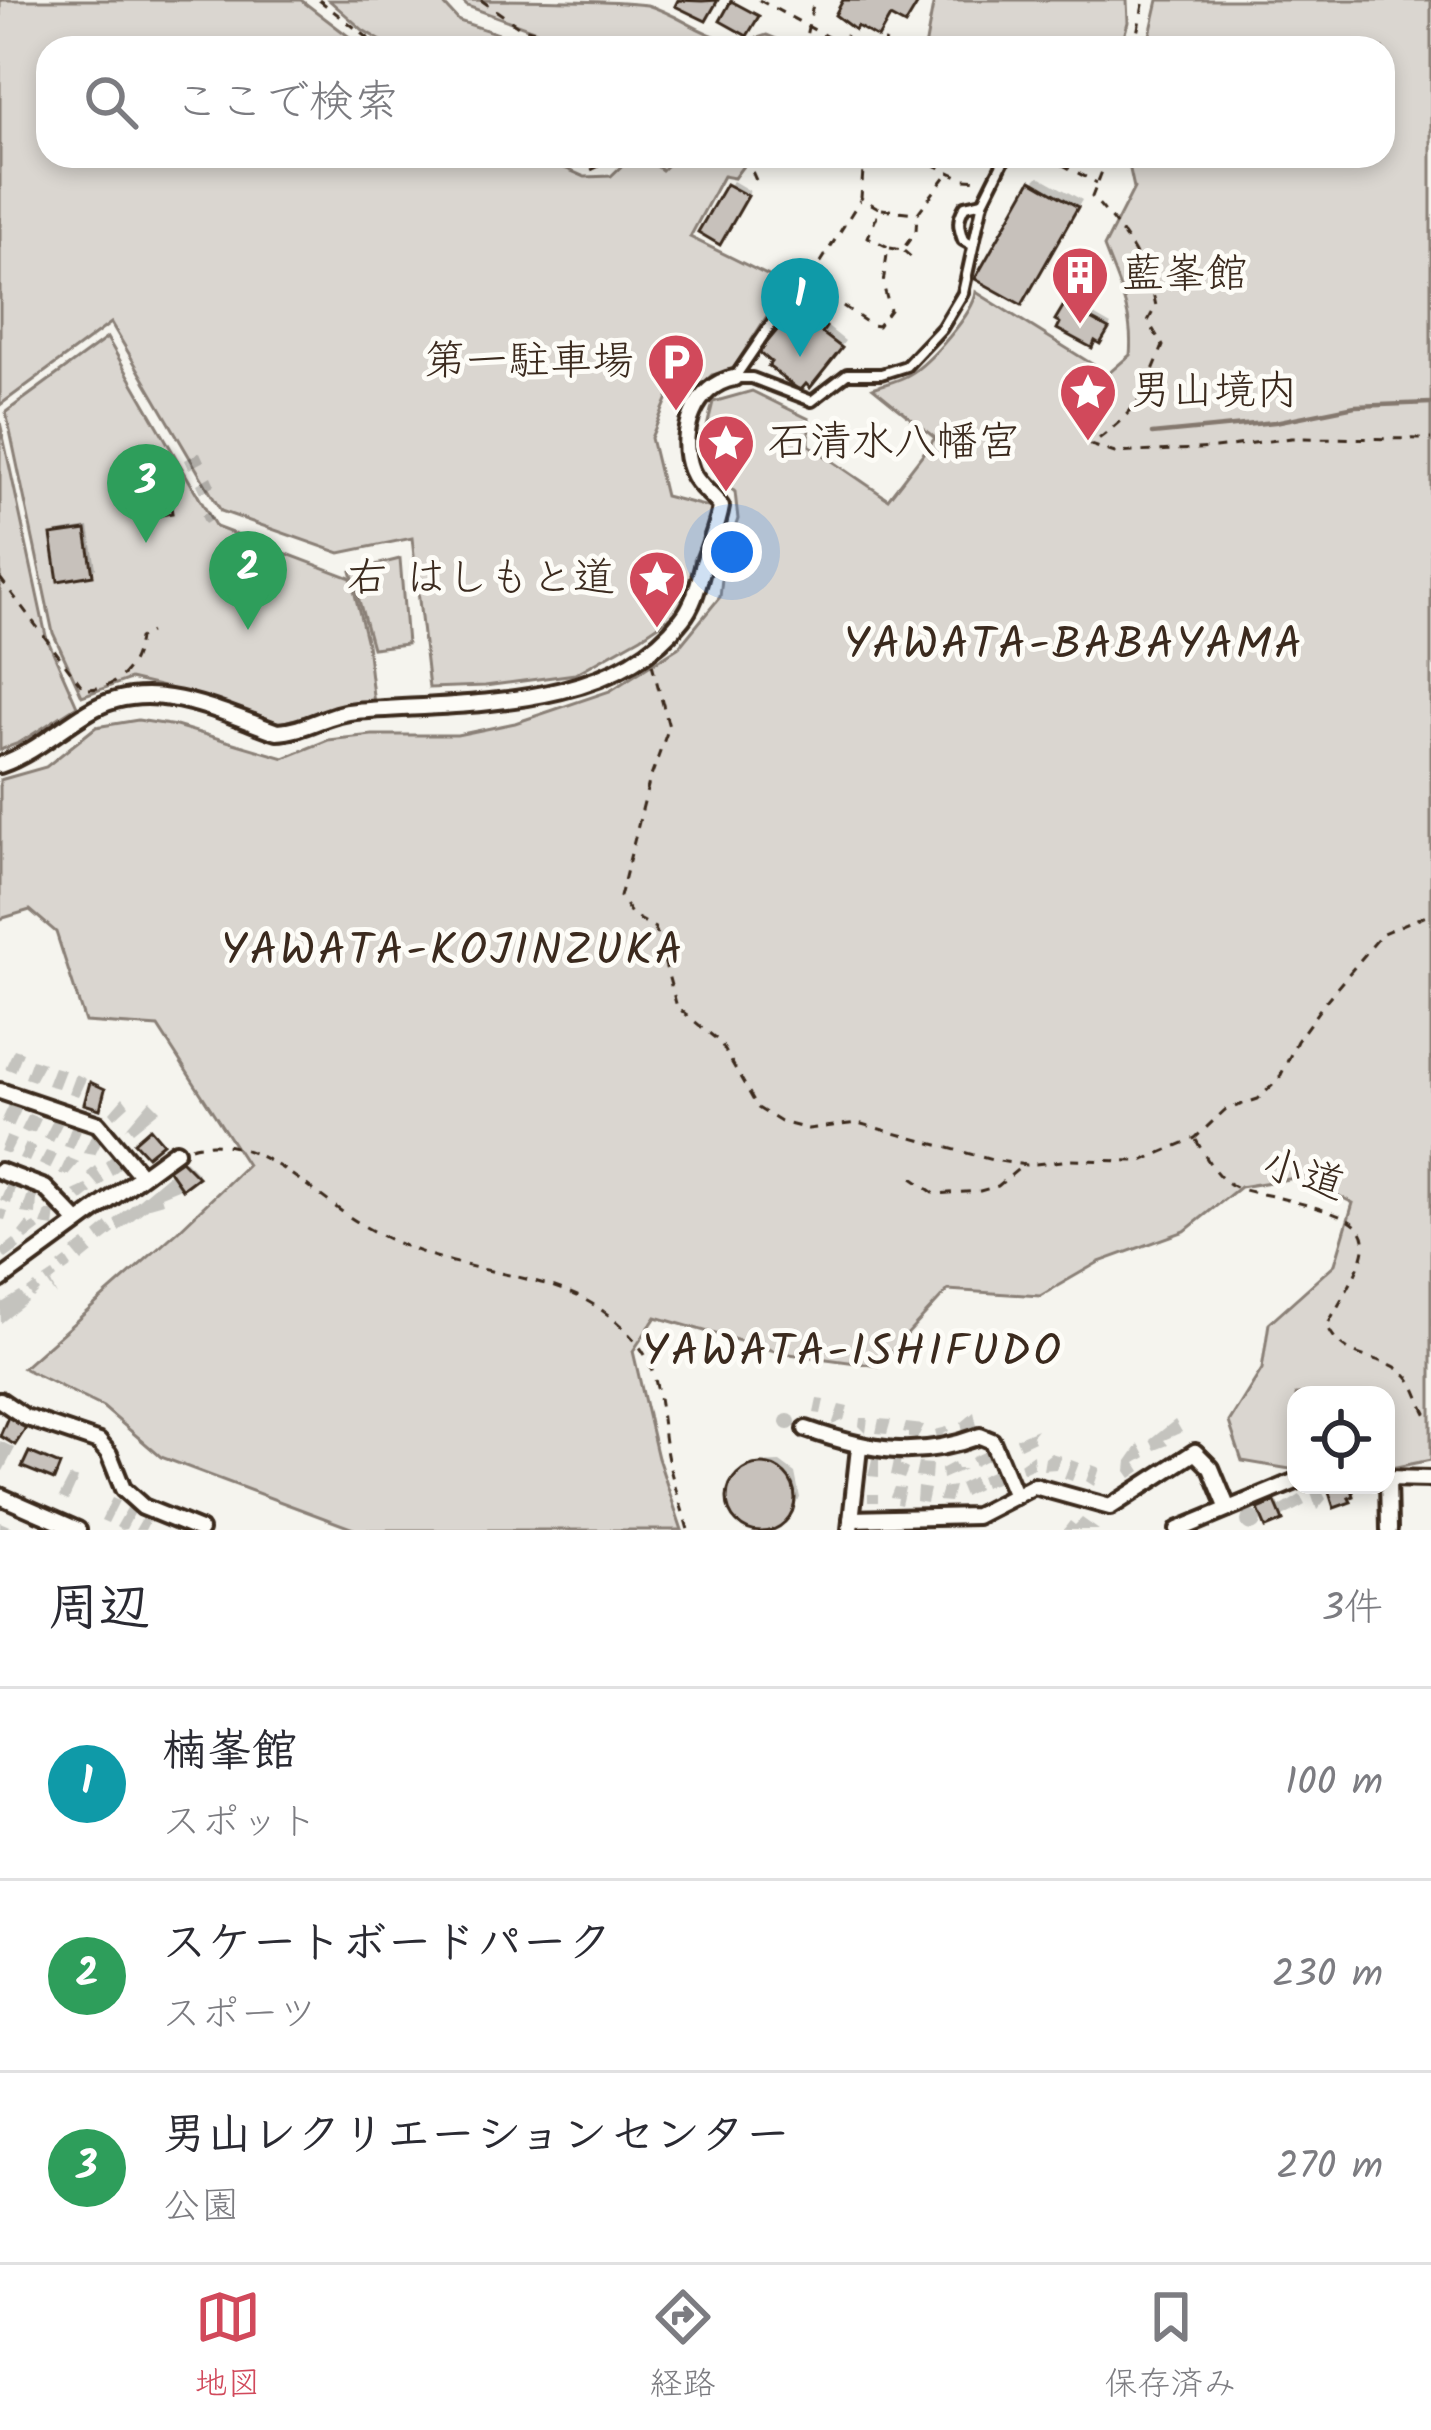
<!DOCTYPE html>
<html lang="ja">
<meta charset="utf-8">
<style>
:root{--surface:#fff;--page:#f7f7f7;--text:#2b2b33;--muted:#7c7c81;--line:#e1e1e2;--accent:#d1495b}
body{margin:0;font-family:Kalam,"Klee One",sans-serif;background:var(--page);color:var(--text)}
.controls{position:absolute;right:36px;bottom:36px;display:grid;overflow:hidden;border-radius:24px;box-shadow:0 6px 18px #0003}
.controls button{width:108px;height:108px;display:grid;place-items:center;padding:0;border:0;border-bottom:3px solid var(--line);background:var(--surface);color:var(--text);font:60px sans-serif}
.you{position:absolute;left:732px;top:552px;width:42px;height:42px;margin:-30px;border:9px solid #fff;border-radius:50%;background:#1a73e8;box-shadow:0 0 0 18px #1a73e833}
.badge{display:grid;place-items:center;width:78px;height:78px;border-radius:50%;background:var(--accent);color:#fff;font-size:39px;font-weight:700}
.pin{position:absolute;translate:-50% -99px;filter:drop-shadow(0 3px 6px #0008)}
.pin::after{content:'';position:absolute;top:63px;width:42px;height:36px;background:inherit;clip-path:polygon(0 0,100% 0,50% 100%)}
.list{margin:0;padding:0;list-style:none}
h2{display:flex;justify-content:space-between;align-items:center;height:156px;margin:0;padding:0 48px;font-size:51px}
h2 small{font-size:39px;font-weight:400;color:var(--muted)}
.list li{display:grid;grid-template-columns:78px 1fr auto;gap:36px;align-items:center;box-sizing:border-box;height:192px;padding:0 48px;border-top:3px solid var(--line)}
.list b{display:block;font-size:45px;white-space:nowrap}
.list p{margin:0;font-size:39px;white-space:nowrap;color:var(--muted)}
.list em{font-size:39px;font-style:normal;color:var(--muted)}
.icon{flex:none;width:66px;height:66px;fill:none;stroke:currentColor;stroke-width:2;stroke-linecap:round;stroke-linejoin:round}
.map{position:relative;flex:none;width:1431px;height:1530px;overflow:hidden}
.search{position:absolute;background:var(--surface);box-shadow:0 6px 18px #0003;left:36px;right:36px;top:36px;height:132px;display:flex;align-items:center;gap:30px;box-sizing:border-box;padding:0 42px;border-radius:36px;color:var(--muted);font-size:45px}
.sheet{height:732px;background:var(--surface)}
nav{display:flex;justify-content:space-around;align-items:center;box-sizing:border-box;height:168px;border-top:3px solid var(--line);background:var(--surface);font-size:33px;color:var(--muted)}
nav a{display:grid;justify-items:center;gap:6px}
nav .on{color:var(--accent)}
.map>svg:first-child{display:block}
.green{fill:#dad6d0;stroke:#8a8077;stroke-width:3}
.shadow{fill:#0003}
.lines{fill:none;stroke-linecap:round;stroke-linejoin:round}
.stream{stroke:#84786e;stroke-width:4.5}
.building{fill:#c7c1bb;stroke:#3b2a1e;stroke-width:3}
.service-casing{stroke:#3b2a1e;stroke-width:16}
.minor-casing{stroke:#3b2a1e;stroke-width:22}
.path{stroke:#3b2a1e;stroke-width:3;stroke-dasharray:9 9;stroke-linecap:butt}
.service{stroke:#fdfcf7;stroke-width:8}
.minor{stroke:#fdfcf7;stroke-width:14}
.labels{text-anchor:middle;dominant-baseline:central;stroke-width:10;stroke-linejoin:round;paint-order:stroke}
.poi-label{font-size:42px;fill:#3b2a1e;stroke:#fdfcf7;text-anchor:start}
.street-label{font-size:42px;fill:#3b2a1e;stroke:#fdfcf7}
.neighbourhood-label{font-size:45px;letter-spacing:3px;fill:#3b2a1e;stroke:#fdfcf7}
</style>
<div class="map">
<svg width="1431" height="1530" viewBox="0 0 1431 1530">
<rect width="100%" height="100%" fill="#f5f4ee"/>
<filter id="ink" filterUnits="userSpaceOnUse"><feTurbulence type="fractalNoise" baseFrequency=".00833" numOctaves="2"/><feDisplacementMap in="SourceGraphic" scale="24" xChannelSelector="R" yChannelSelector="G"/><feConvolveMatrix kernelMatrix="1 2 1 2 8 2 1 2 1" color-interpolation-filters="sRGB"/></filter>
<g filter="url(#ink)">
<!-- green -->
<g class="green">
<path d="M0 0H301L364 48H48V156H537L585 177 611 176 632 156H643L662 170 676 156H743V166L734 178 723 176 690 237 787 285 731 372 712 375 703 384 678 374 651 438 665 496 712 508V519L694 559V579L675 614 641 637 575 674 485 686 429 688 412 538 340 553 221 511 111 323 0 405Z"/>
<path d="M329 0H440L459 21 541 48H393L363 30Z"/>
<path d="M461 0C512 0 602 0 647 5 694 19 715 54 767 35L798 48H583L467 6Z"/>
<path d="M934 0H1127L1128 22 1121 48H925Z"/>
<path d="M1158 0H1431V1460L1386 1469V1395H1296V1470L1242 1461 1229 1422 1262 1369 1269 1323 1335 1264 1353 1203 1301 1177 1240 1187 1185 1231 1099 1262 1040 1296 948 1290 878 1366 782 1353 656 1317 633 1351 658 1458 682 1530H356L161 1457 103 1407 23 1368 178 1231 247 1165 158 1027 85 1022 56 932 30 910 0 919V780L46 767 96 727 138 720 176 726 284 758 328 740 372 735H457L515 723 610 691 679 647 720 597 724 560 738 519 735 492C694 459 702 449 713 402L752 391 809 419V445L888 499 935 438 873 388C884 384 899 381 910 374 929 363 974 313 976 292L1108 374 1130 355C1134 314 1118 284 1104 247L1134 188 1127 156H1383V48H1147Z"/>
<path d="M107 338 216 527 351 578 367 644 374 704 343 706 277 724 197 695 130 679 82 696 53 633 6 412Z"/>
<path d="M0 422 46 636 77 706 19 743 0 750Z"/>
<path d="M400 559 407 644 372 648 351 571Z"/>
</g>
<!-- shadow -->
<g class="shadow">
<path d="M1039 176 1082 200 1022 302 1033 182Z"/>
<path d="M733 181 750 191 724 237 729 185Z"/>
<path d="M1071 302 1111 325 1104 336 1067 307Z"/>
<path d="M810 313 818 319 823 314 830 320 825 325 845 341 816 378 776 362 763 352 795 314 803 320Z"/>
<path d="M164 446V469L170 468 175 506 171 510 152 475 156 471 151 451Z"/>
<path d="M200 452 204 461 189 469 185 460Z"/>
<path d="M211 476 215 485 201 493 197 484Z"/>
<path d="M208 512 213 519 205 524 201 516Z"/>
<path d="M89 527 96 568 92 572 54 536 58 532Z"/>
<path d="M14 1049 23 1052 15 1072 5 1068Z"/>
<path d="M32 1059 44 1063 34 1081 25 1078Z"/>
<path d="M54 1067 65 1070 58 1088 47 1085Z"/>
<path d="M76 1074 86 1079 78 1096 69 1093Z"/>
<path d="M123 1097 129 1105 115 1118 110 1112Z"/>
<path d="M150 1100 160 1110 133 1132 128 1126 125 1129Z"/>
<path d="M9 1105 21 1110 13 1127 1 1122Z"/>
<path d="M29 1114 41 1119 35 1132 27 1133 21 1130Z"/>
<path d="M53 1120 62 1124 53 1142 44 1138Z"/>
<path d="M72 1125 81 1131 73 1149 64 1146Z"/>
<path d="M92 1134 102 1141 95 1155 83 1153Z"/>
<path d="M6 1136 16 1140 9 1154 0 1151Z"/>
<path d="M26 1143 36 1147 29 1162 19 1158Z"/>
<path d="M46 1151 57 1155 50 1169 39 1164Z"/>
<path d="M113 1155 122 1167 112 1175 105 1162Z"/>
<path d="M67 1157 79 1162 68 1175 59 1174Z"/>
<path d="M185 1160 198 1173 178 1189 161 1196 163 1203 149 1207 119 1231 114 1220Z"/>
<path d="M95 1166 105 1182 99 1187 87 1173Z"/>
<path d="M7 1184 15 1187 11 1204 0 1200Z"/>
<path d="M86 1185 92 1193 82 1201 73 1191Z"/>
<path d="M28 1194 37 1197 36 1215 21 1213Z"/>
<path d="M0 1209 8 1211 5 1220 0 1219Z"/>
<path d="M46 1211H56L54 1227 41 1225Z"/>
<path d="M27 1222 30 1226 35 1223 40 1230 27 1240 19 1232Z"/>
<path d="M107 1223 115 1233 102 1243 95 1233Z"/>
<path d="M14 1239 20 1249 6 1259 0 1250Z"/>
<path d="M84 1241 93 1253 82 1262 72 1250Z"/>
<path d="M66 1258 72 1267 65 1272 58 1264Z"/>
<path d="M53 1272 57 1278 51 1283 57 1296 44 1278Z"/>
<path d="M35 1284 40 1291 33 1298 27 1290Z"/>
<path d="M20 1292 28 1302 1 1323 0 1304Z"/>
<path d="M817 1399 824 1400 821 1414 814 1413Z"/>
<path d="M839 1405 848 1407 844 1420 832 1425Z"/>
<path d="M974 1412 977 1426 963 1432 961 1423Z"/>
<circle cx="788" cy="1422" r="8"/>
<path d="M860 1418H868L866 1433 859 1426Z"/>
<path d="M879 1419 891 1420 887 1434 876 1433Z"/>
<path d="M1175 1420 1182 1432 1164 1440 1168 1445 1155 1450 1150 1440Z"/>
<path d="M906 1423 924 1425 917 1439 908 1438V1433L903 1432Z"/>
<path d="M947 1427 949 1431 937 1438 935 1430Z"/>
<path d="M1037 1429 1032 1435 1035 1441 1020 1448 1016 1438Z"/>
<path d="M0 1441 15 1448 3 1471 0 1469Z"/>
<path d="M1139 1444 1146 1457 1136 1463 1141 1471 1131 1478 1126 1471 1127 1461Z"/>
<path d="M988 1450 991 1458 975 1466 971 1458Z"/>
<path d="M1051 1453 1061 1456 1056 1469 1043 1470 1045 1458Z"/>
<path d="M1033 1454 1034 1468 1023 1473 1020 1463Z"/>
<path d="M895 1456 901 1457 900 1465 908 1469 904 1479 891 1475Z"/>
<path d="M872 1459H879V1477L868 1476Z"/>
<path d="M1071 1460 1079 1463 1072 1481 1064 1478Z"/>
<path d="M780 1462 795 1473 800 1498 776 1527 750 1529 732 1511 733 1485 754 1463Z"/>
<path d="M954 1462 957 1469H965L942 1479 941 1469Z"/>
<path d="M918 1463 932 1464 931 1479 915 1477Z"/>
<path d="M1092 1465 1100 1468 1094 1486 1086 1481Z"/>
<path d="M998 1468 1002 1481 984 1487 980 1476Z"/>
<path d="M70 1476 78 1479 68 1501 59 1497Z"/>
<path d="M973 1477 978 1489 964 1496 959 1484Z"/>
<path d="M1319 1485 1326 1499 1317 1510 1310 1489Z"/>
<path d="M954 1486 950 1502 938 1501 942 1488Z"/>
<path d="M894 1487 905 1488 901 1505 897 1504 898 1498 890 1497Z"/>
<path d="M917 1487 930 1489 927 1503 916 1501Z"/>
<rect x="868" y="1494" width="10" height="8"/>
<path d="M1300 1495 1305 1505 1281 1518 1264 1508 1278 1502 1280 1507Z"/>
<path d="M112 1498 119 1501 108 1523 101 1520Z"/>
<path d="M127 1508 135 1512 126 1529 121 1530 116 1527Z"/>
<circle cx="1251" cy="1521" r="10"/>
<path d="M142 1518 149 1522 145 1530H135Z"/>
<path d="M1082 1518 1099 1530H1063L1070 1521 1075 1525Z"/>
<path d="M0 1522 19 1530H0Z"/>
</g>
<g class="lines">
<!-- stream -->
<path class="stream" d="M1152 434 1275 422 1355 406 1431 403"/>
</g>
<!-- building -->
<g class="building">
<path d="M678 0 702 1 718 0 706 21 675 6Z"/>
<path d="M843 0H920L905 25 890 17 878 38 857 26 855 30 835 15Z"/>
<path d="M731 1 759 16 747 36 720 21Z"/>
<path d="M1031 180 1078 207 1022 305 975 279Z"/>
<path d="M726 184 748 196 720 245 698 232Z"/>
<path d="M1064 305 1109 329 1100 344 1095 341 1092 348 1057 329 1060 323 1055 320Z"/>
<path d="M802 317 810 323 814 318 826 327 822 333 842 348 810 388 806 384 800 391 768 366 771 362 759 352 787 318 796 325Z"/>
<path d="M161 448V472L166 471 172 513 155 516 149 474 154 473 147 450Z"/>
<path d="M86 530 93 575 58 581 51 535Z"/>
<path d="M90 1082 105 1089 100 1109 84 1104Z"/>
<path d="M150 1128 163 1143 147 1156 134 1142Z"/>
<path d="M181 1160 198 1177 182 1189 168 1169Z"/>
<path d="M8 1417 26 1428 15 1445 0 1436Z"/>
<path d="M29 1452 60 1465 54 1480 22 1467Z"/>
<circle cx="761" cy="1498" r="34"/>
<path d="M1351 1485 1354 1496 1349 1498 1351 1502 1334 1508 1327 1486Z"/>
<path d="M1275 1502 1283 1521 1266 1528 1258 1509Z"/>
</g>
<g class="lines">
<defs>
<g id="service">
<path d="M972 245 963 240C958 226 957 219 965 206L983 202"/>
<path d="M735 377 802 279"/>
<path d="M735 378H752L812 401 847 374H881L906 366 942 328 963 293 983 202 1006 156"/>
</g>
<g id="minor">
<path d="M0 765C34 753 58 730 88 712 148 675 218 711 277 732 306 731 328 713 356 711 459 702 611 712 682 619 696 602 699 580 705 560 710 542 718 526 721 507 713 494 697 486 691 470 677 434 695 385 734 378"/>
<path d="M0 1091 98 1124 140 1174"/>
<path d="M0 1171 45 1188 77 1221"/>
<path d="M0 1280 176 1151"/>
<path d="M0 1400 25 1417 99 1442 109 1454 123 1489 143 1507 200 1530"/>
<path d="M806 1429C869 1451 916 1460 980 1436L992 1441 1015 1496"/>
<path d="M1386 1478 1431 1479"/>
<path d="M1388 1478 1389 1530"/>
<path d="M0 1496 78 1530"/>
<path d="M851 1519 976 1516 1034 1486 1110 1507 1195 1452 1211 1468 1228 1509"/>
<path d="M850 1530 859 1448"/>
<path d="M1178 1530 1296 1481"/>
</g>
</defs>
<!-- service casing -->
<use href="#service" class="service-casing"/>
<!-- minor casing -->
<use href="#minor" class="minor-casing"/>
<!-- path -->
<g class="path">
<path d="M319 0 381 48"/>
<path d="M481 0 518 26 590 48"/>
<path d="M759 0 848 48"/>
<path d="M842 43 849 30"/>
<path d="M812 48 805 41 814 0"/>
<path d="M882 48 886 41"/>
<path d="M1134 48 1144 0"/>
<path d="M558 156 591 170 620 156"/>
<path d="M758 156 751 169 758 185"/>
<path d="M916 156 964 179 980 180"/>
<path d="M1046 156 1097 183"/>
<path d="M1108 156 1092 197C1121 228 1147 263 1156 306L1148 321 1163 346C1140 402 1140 407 1091 445L1115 453 1215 448 1292 438 1431 439"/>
<path d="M882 209 914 213"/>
<path d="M890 248 902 250 916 231 917 214 949 172"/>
<path d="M904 251 913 259"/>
<path d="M811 278 860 200"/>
<path d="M813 286 871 325 878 326 890 310 883 284 888 247 868 237 880 209 861 198 864 156"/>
<path d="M821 321 835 303"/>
<path d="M0 578 84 689C117 690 135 669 139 638L150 632"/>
<path d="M652 664 669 727 649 782 620 897 632 915 655 928 677 1007 720 1042 758 1108 781 1122 808 1129 858 1123 992 1160 1026 1165 1071 1160 1142 1161 1195 1138 1225 1110 1258 1099 1279 1079 1297 1041 1325 1002 1383 933 1431 913"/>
<path d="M1196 1140C1205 1155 1214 1175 1230 1184 1242 1192 1262 1193 1276 1197 1385 1224 1382 1231 1327 1325 1346 1367 1383 1350 1408 1377 1418 1389 1421 1408 1431 1421"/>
<path d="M191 1147C245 1132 298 1179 337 1208 372 1235 419 1254 461 1264 531 1282 590 1283 639 1346 663 1377 660 1423 668 1460 673 1483 682 1507 688 1530"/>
<path d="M912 1178 935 1194 980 1191 998 1186 1022 1166"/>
</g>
<!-- service -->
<use href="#service" class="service"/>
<!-- minor -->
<use href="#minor" class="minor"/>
</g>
</g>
<!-- icons -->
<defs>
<symbol id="building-pin" viewBox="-11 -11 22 30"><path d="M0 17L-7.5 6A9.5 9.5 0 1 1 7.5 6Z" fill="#d1495b" stroke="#fdfcf7"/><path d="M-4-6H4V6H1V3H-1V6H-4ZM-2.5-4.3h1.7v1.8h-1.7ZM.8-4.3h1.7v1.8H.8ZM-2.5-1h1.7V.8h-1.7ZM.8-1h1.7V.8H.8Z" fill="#fff"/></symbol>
<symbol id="parking-pin" viewBox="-11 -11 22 30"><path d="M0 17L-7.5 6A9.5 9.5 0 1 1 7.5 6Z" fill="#d1495b" stroke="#fdfcf7"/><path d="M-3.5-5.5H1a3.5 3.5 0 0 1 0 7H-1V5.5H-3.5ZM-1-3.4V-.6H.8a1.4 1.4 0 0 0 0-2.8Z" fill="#fff"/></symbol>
<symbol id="sight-pin" viewBox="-11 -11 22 30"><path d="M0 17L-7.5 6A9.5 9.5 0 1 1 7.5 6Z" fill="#d1495b" stroke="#fdfcf7"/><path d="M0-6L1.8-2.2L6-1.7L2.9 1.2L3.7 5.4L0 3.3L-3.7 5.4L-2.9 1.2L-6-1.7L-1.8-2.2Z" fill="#fff"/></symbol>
</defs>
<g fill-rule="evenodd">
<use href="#building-pin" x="1047" y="242" width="66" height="90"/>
<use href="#parking-pin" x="643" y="329" width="66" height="90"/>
<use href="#sight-pin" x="1055" y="359" width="66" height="90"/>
<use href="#sight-pin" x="693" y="410" width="66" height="90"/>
<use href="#sight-pin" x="624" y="546" width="66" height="90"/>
</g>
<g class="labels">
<!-- poi labels -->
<g class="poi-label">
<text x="1122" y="275">藍峯館</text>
<text x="634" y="362" text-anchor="end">第一駐車場</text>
<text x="1130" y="392">男山境内</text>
<text x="768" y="443">石清水八幡宮</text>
<text x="615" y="579" text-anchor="end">右 はしもと道</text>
</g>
<!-- street labels -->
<g class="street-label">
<text transform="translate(1303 1176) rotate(17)">小道</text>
</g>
<!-- neighbourhood labels -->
<g class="neighbourhood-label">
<text x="1074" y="646">YAWATA-BABAYAMA</text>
<text x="453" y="952">YAWATA-KOJINZUKA</text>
<text x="853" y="1353">YAWATA-ISHIFUDO</text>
</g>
</g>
</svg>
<div class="controls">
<button><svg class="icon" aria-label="locate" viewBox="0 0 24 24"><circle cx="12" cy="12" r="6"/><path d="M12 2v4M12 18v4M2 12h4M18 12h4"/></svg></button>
</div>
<div class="you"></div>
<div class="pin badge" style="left:800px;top:357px;background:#0f9aa8">1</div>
<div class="pin badge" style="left:248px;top:630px;background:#2e9e5b">2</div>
<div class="pin badge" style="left:146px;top:543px;background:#2e9e5b">3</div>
<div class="search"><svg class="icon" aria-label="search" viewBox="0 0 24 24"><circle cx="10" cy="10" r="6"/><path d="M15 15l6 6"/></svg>ここで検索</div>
</div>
<section class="sheet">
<h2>周辺<small>3件</small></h2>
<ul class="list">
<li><span class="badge" style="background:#0f9aa8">1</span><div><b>楠峯館</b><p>スポット</p></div><em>100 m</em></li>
<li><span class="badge" style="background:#2e9e5b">2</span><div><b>スケートボードパーク</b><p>スポーツ</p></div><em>230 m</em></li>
<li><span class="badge" style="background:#2e9e5b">3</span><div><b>男山レクリエーションセンター</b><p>公園</p></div><em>270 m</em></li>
</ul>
</section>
<nav>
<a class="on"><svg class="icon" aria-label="map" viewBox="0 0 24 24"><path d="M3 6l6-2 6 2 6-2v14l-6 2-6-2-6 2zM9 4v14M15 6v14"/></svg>地図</a>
<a><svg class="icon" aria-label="directions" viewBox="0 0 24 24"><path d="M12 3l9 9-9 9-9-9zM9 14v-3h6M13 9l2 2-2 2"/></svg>経路</a>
<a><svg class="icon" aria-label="saved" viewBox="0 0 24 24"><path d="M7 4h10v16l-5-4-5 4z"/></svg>保存済み</a>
</nav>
